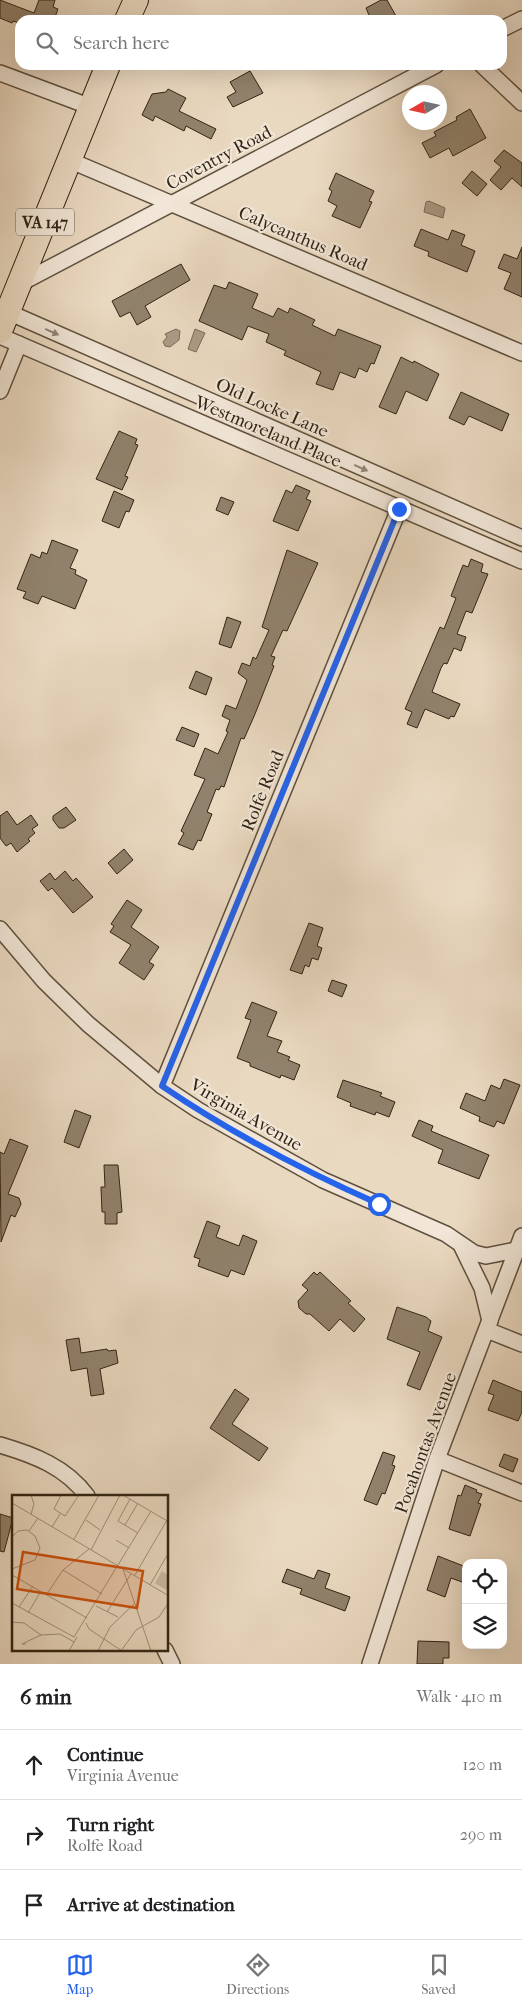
<!DOCTYPE html>
<meta charset="utf-8">
<style>
:root{--surface:#fff;--page:#f2f2f2;--text:#202124;--muted:#757577;--line:#e0e0e0;--accent:#2563eb}
body{margin:0;font-family:"IM FELL French Canon",serif;background:var(--page);color:var(--text)}
.controls{position:absolute;right:15px;bottom:15px;display:grid;overflow:hidden;border-radius:10px;box-shadow:0 5px 20px #0002}
.controls button{width:45px;height:45px;display:grid;place-items:center;padding:0;border:0;border-bottom:1px solid var(--line);background:var(--surface);color:var(--text);font:25px sans-serif}
.compass{position:absolute;left:402px;top:85px;width:45px;height:45px;border-radius:50%;background:var(--surface);box-shadow:0 5px 20px #0002;rotate:261deg}
.stop{position:absolute;width:15px;height:15px;margin:-11px;border:4px solid #2563eb;border-radius:50%;background:#fff}
.stop.end{background:#2563eb;border-color:#fff;box-shadow:0 1px 5px #0008}
.list{margin:0;padding:0;list-style:none}
h2{display:flex;justify-content:space-between;align-items:center;height:65px;margin:0;padding:0 20px;font-size:21px}
h2 small{font-size:16px;font-weight:400;color:var(--muted)}
.list li{display:grid;grid-template-columns:32px 1fr auto;gap:15px;align-items:center;box-sizing:border-box;height:70px;padding:0 20px;border-top:1px solid var(--line)}
.list b{display:block;font-size:19px;white-space:nowrap}
.list p{margin:0;font-size:16px;white-space:nowrap;color:var(--muted)}
.list em{font-size:16px;font-style:normal;color:var(--muted)}
.icon{flex:none;width:28px;height:28px;fill:none;stroke:currentColor;stroke-width:2;stroke-linecap:round;stroke-linejoin:round}
.map{position:relative;flex:none;width:522px;height:1664px;overflow:hidden}
.search{position:absolute;background:var(--surface);box-shadow:0 5px 20px #0002;left:15px;right:15px;top:15px;height:55px;display:flex;align-items:center;gap:12px;box-sizing:border-box;padding:0 18px;border-radius:15px;color:var(--muted);font-size:19px}
.sheet{height:275px;background:var(--surface)}
nav{display:flex;justify-content:space-around;align-items:center;box-sizing:border-box;height:70px;border-top:1px solid var(--line);background:var(--surface);font-size:14px;color:var(--muted)}
nav a{display:grid;justify-items:center;gap:2px}
nav .on{color:var(--accent)}
.map>svg:first-child{display:block}
.water{fill:#ab9b86;stroke:#7a6b58}
.building{fill:#91826d;stroke:#312413}
.lines{fill:none;stroke-linecap:round;stroke-linejoin:round}
.street-casing{stroke:#5f513e;stroke-width:18}
.primary-casing{stroke:#312413;stroke-width:26}
.street{stroke:#f1e6d7;stroke-width:15}
.primary{stroke:#ead9c1;stroke-width:24}
.oneway{fill:#918575}
.route{stroke:#2563eb;stroke-width:6}
.labels{text-anchor:middle;dominant-baseline:central;stroke-width:4.5;stroke-linejoin:round;paint-order:stroke}
.shield{fill:#f1e6d7;stroke:#6b5e4e;stroke-width:1}
.shield-label{font-size:16px;font-weight:bold;fill:#312413}
.street-label{font-size:18px;fill:#312413;stroke:#f1e6d7}
.inset-road{fill:none;stroke:#a0917b;stroke-width:1}
.view{fill:#cd510d;fill-opacity:0.15;stroke:#cd510d;stroke-width:2.5}
.inset-edge{fill:none;stroke:#312413;stroke-width:2.5}
</style>
<div class="map">
<svg width="522" height="1664" viewBox="0 0 522 1664">
<rect width="100%" height="100%" fill="#ead9c1"/>
<filter id="stains"><feTurbulence type="fractalNoise" baseFrequency=".004" numOctaves="4"/><feColorMatrix values="0 0 0 0 .2 0 0 0 0 .09 0 0 0 0 .02 0 0 0 .5 -.17"/></filter>
<radialGradient id="worn" r=".72"><stop offset=".6" stop-color="#630" stop-opacity="0"/><stop offset="1" stop-color="#630" stop-opacity=".3"/></radialGradient>
<!-- water -->
<g class="water">
<path d="M429 201 445 208 443 218 424 212 426 202Z"/>
<path d="M176 329 180 331 179 340 170 347 165 346 163 342 167 337 165 334Z"/>
<path d="M195 329 205 333 196 352 188 349Z"/>
</g>
<!-- building -->
<g class="building">
<path d="M0 0 34 13 39 0H55L53 7 58 9 54 20H20L19 23 13 21 12 23 0 18Z"/>
<path d="M381 0H387L396 16 389 20H371L366 8Z"/>
<path d="M250 71 263 93 233 107 227 97 236 92 230 82Z"/>
<path d="M168 89 186 98 179 111 216 129 211 139 186 126 184 131 155 116 153 121 142 115 152 94 166 92Z"/>
<path d="M470 109 486 138 453 156 449 148 430 158 422 143 436 136 434 132 457 120 456 117Z"/>
<path d="M504 150 522 163V187L512 178 501 190 490 180 501 167 494 161Z"/>
<path d="M472 171 487 184 477 196 462 183Z"/>
<path d="M336 173 374 191 369 201 372 202 360 228 332 216 337 206 328 201 332 191 329 189Z"/>
<path d="M421 229 448 240 452 230 465 235 461 245 475 251 467 272 428 256 429 252 414 246Z"/>
<path d="M522 247V297L504 289 511 273 498 268 504 254 517 259Z"/>
<path d="M181 264 190 280 145 306 151 317 137 325 130 312 120 317 112 301Z"/>
<path d="M229 282 258 294 252 308 273 317 278 308 288 313 290 308 315 320 312 325 335 336 338 329 381 346 374 364 371 363 367 372 359 368 355 378 340 372 333 390 316 384 321 372 284 355 286 351 266 342 269 334 248 326 242 340 199 321 214 285 226 289Z"/>
<path d="M401 357 413 363 414 361 439 374 427 401 406 391 396 414 379 407Z"/>
<path d="M461 392 509 414 502 431 469 416 464 425 449 418Z"/>
<path d="M119 431 137 439 135 444 138 445 125 476 128 477 122 490 96 479Z"/>
<path d="M296 485 310 491 306 499 311 501 298 531 273 521 286 490 292 493Z"/>
<path d="M114 491 134 500 129 512 126 511 119 528 102 521Z"/>
<path d="M221 497 234 502 228 515 216 510Z"/>
<path d="M52 540 78 550 70 568 76 570 75 574 87 580 75 609 42 596 38 604 23 598 26 592 17 589 31 554 40 558 42 552 47 554Z"/>
<path d="M287 550 318 563 287 631 283 630 271 656 275 657 272 665 274 666 255 714 244 739 241 738 224 787 221 786 219 790 216 789 207 812 212 814 201 841 198 840 193 850 178 844 184 833 181 831 205 779 194 775 205 748 218 754 228 732 226 731 230 720 222 716 226 705 236 709 247 680 238 673 242 663 250 666 253 657 256 659 269 630 262 627Z"/>
<path d="M471 559 483 564 481 572 488 574 472 613 466 611 457 634 466 637 461 651 454 648 447 664 444 663 441 668 432 692 460 704 454 717 451 716 449 719 425 709 417 728 407 724 412 712 405 709 440 627 444 629 456 598 451 596 463 565 468 567Z"/>
<path d="M227 617 241 622 231 648 219 644Z"/>
<path d="M196 671 212 678 206 695 189 688Z"/>
<path d="M182 727 199 734 194 747 176 740Z"/>
<path d="M66 807 76 820 64 828H59L53 820V816Z"/>
<path d="M7 811 17 825 31 815 38 825 32 829 35 833 28 839 30 841 17 852 11 843 6 846 0 838V816Z"/>
<path d="M124 849 133 860 117 874 108 863Z"/>
<path d="M65 871 73 881 76 878 93 897 73 913 52 888 48 891 40 881 50 873 55 880Z"/>
<path d="M127 900 142 910 131 927 159 947 149 962 154 965 144 980 119 963 131 945 110 932 114 926 111 924Z"/>
<path d="M309 923 323 928 317 946 322 948 318 960 312 958 309 967 305 965 302 974 290 970Z"/>
<path d="M332 980 347 985 342 997 328 991Z"/>
<path d="M252 1002 277 1012 267 1036 282 1041 277 1052 290 1057 288 1060 300 1065 294 1080 281 1075 280 1078 250 1066V1063L237 1058 251 1020 245 1018Z"/>
<path d="M504 1079 520 1085 504 1124 497 1121 494 1127 479 1121 480 1117 460 1108 466 1093 485 1101 491 1085 500 1089Z"/>
<path d="M343 1080 382 1093 380 1096 395 1102 389 1117 376 1112 375 1115 350 1106 351 1103 337 1097Z"/>
<path d="M75 1110 91 1116 79 1148 64 1142Z"/>
<path d="M419 1120 433 1126 431 1131 489 1155 479 1179 438 1163 443 1150 412 1136Z"/>
<path d="M10 1139 28 1146 8 1194 19 1198 21 1204 15 1217 11 1215 1 1242 0 1152 4 1154Z"/>
<path d="M104 1165H118L122 1212 117 1213V1224H105V1212H102L101 1187H105Z"/>
<path d="M207 1221 220 1226 216 1237 239 1246 243 1235 257 1241 244 1275 231 1270 228 1277 198 1266 200 1259 194 1257Z"/>
<path d="M314 1272 317 1275 320 1272 351 1301 348 1303 365 1319 354 1332 340 1319 329 1331 310 1314H306L299 1308 298 1301 308 1290 302 1285Z"/>
<path d="M397 1307 426 1317 431 1321 428 1331 442 1337 420 1390 407 1385 420 1352 387 1339Z"/>
<path d="M79 1338 81 1353 107 1349 108 1351 116 1350 118 1363 100 1369 104 1394 91 1396 87 1368 71 1371 66 1340Z"/>
<path d="M493 1380 522 1392V1412L518 1421 488 1410 494 1395 488 1393Z"/>
<path d="M235 1389 249 1399 232 1424 268 1448 259 1461 210 1428Z"/>
<path d="M383 1452 395 1456 392 1465 395 1466 385 1494 382 1493 377 1505 364 1500Z"/>
<path d="M504 1454 518 1459 513 1472 499 1466Z"/>
<path d="M465 1485 477 1490 476 1492 482 1494 478 1503 481 1504 470 1536 449 1529 458 1495 461 1496Z"/>
<path d="M0 1514 13 1518 4 1552 0 1551Z"/>
<path d="M438 1556 466 1567 462 1582 451 1578 445 1597 427 1590Z"/>
<path d="M287 1569 314 1579 318 1570 330 1574 325 1588 350 1597 345 1611 300 1594 302 1589 282 1582Z"/>
<path d="M418 1641 449 1642V1658H443V1664H417Z"/>
</g>
<g class="lines">
<defs>
<g id="street">
<path d="M502 29 522 19"/>
<path d="M482 65 522 103"/>
<path d="M0 73 91 107"/>
<path d="M69 160 522 353"/>
<path d="M19 284 436 65"/>
<path d="M8 312 522 538"/>
<path d="M0 336 522 561"/>
<path d="M0 391 19 344"/>
<path d="M0 929 44 981 88 1024 162 1086 198 1110 323 1180 446 1234 474 1253 486 1256 516 1250"/>
<path d="M162 1086 399 509"/>
<path d="M462 1247 482 1288 490 1321"/>
<path d="M487 1330 522 1344"/>
<path d="M0 1445C34 1455 66 1467 87 1496"/>
<path d="M437 1459 522 1493"/>
<path d="M165 1650 172 1664"/>
<path d="M370 1664 437 1459 522 1236"/>
</g>
<g id="primary">
<path d="M127 20 136 0"/>
<path d="M0 331 108 65"/>
</g>
</defs>
<!-- street casing -->
<use href="#street" class="street-casing"/>
<!-- primary casing -->
<use href="#primary" class="primary-casing"/>
<!-- street -->
<use href="#street" class="street"/>
<!-- primary -->
<use href="#primary" class="primary"/>
</g>
<!-- one-way arrows -->
<defs><path id="oneway-solid" d="M-6-.8H1V-3.2L6.5 0L1 3.2V.8H-6Z" transform="scale(1.25)"/></defs>
<g class="oneway">
<use href="#oneway-solid" transform="translate(52 332) rotate(24)"/>
<use href="#oneway-solid" transform="translate(361 468) rotate(24)"/>
</g>
<g class="lines">
<!-- route -->
<path class="route" d="M379 1204C304 1171 231 1133 162 1086L399 509"/>
</g>
<g class="labels">
<!-- shield labels -->
<rect class="shield" x="16" y="208.5" width="58" height="27" rx="4"/>
<g class="shield-label">
<text x="45" y="222">VA 147</text>
</g>
<!-- street labels -->
<g class="street-label">
<text transform="translate(219 158) rotate(-28)">Coventry Road</text>
<text transform="translate(303 239) rotate(23)">Calycanthus Road</text>
<text transform="translate(272 408) rotate(24)">Old Locke Lane</text>
<text transform="translate(268 432) rotate(23)">Westmoreland Place</text>
<text transform="translate(263 791) rotate(-68)">Rolfe Road</text>
<text transform="translate(246 1115) rotate(30)">Virginia Avenue</text>
<text transform="translate(426 1443) rotate(-70)">Pocahontas Avenue</text>
</g>
</g>
<!-- overview -->
<g transform="translate(12 1495)">
<rect width="156" height="156" fill="#ead9c1"/>
<path d="M150 76 156 80V96L143 88Z" fill="#cbbaa3"/>
<path class="inset-road" d="M49 0 42 14 53 21 67 0M111 0 157 27M118 4 106 26 126 38M0 8 157 101M19 19 22 9 19 0M74 25 88 35M113 30 126 8M40 32 48 19M17 36 26 23M0 42 6 36 15 35 23 41 28 53 23 65 0 74M62 44 87 0M104 45 117 53M79 55 108 0M111 74 139 156M51 75 90 99M0 80 75 123M123 80 155 25M138 90 157 57M35 99 51 75 77 54M0 108 62 142 139 16M84 111 106 122M7 112 21 91M95 117 119 79M16 118 29 96M0 127 12 128 29 140M74 128 77 134 110 156M29 140 48 139 62 147M14 149H10L29 140M57 156 65 142M86 156 98 132 122 109M109 156 124 135 147 122 157 107"/>
<path class="view" d="M11 57 131 76 125 113 5 94Z"/>
<rect width="156" height="156" class="inset-edge"/>
</g>
<rect width="100%" height="100%" filter="url(#stains)"/>
<rect width="100%" height="100%" fill="url(#worn)"/>
</svg>
<div class="controls">
<button><svg class="icon" aria-label="locate" viewBox="0 0 24 24"><circle cx="12" cy="12" r="6"/><path d="M12 2v4M12 18v4M2 12h4M18 12h4"/></svg></button>
<button><svg class="icon" aria-label="layers" viewBox="0 0 24 24"><path d="M12 4l9 5-9 5-9-5zM3 14l9 5 9-5"/></svg></button>
</div>
<svg class="compass" viewBox="-18 -18 36 36"><path d="M0-13l5 13h-10z" fill="#e53935"/><path d="M0 13l5-13h-10z" fill="#757577"/></svg>
<div class="stop" style="left:379px;top:1204px"></div>
<div class="stop end" style="left:399px;top:509px"></div>
<div class="search"><svg class="icon" aria-label="search" viewBox="0 0 24 24"><circle cx="10" cy="10" r="6"/><path d="M15 15l6 6"/></svg>Search here</div>
</div>
<section class="sheet">
<h2>6 min<small>Walk · 410 m</small></h2>
<ul class="list">
<li><svg class="icon" aria-label="ahead" viewBox="0 0 24 24"><path d="M12 20V5M6 11l6-6 6 6"/></svg><div><b>Continue</b><p>Virginia Avenue</p></div><em>120 m</em></li>
<li><svg class="icon" aria-label="right" viewBox="0 0 24 24"><path d="M7 20v-9h11M14 6l5 5-5 5"/></svg><div><b>Turn right</b><p>Rolfe Road</p></div><em>290 m</em></li>
<li><svg class="icon" aria-label="arrive" viewBox="0 0 24 24"><path d="M6 21V4h12l-3 4 3 4H6"/></svg><div><b>Arrive at destination</b></div></li>
</ul>
</section>
<nav>
<a class="on"><svg class="icon" aria-label="map" viewBox="0 0 24 24"><path d="M3 6l6-2 6 2 6-2v14l-6 2-6-2-6 2zM9 4v14M15 6v14"/></svg>Map</a>
<a><svg class="icon" aria-label="directions" viewBox="0 0 24 24"><path d="M12 3l9 9-9 9-9-9zM9 14v-3h6M13 9l2 2-2 2"/></svg>Directions</a>
<a><svg class="icon" aria-label="saved" viewBox="0 0 24 24"><path d="M7 4h10v16l-5-4-5 4z"/></svg>Saved</a>
</nav>
